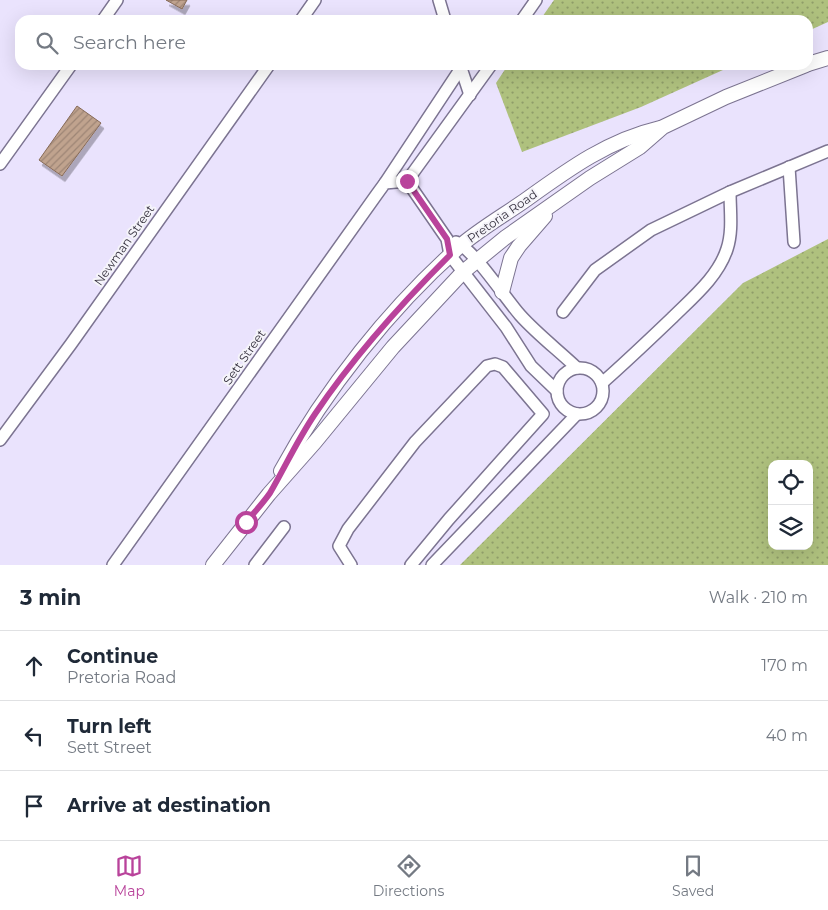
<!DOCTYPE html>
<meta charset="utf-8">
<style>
:root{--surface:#fff;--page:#f6f6f7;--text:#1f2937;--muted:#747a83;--line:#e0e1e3;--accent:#b9439b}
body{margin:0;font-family:Montserrat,sans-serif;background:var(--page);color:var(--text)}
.controls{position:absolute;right:15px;bottom:15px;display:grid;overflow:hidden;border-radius:10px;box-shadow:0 5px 20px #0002}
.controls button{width:45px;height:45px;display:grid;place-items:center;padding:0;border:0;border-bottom:1px solid var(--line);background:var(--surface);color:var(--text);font:25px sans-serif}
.stop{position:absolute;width:15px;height:15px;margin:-11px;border:4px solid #b9439b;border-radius:50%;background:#fff}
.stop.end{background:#b9439b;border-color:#fff;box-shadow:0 1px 5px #0008}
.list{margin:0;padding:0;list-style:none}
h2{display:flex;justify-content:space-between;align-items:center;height:65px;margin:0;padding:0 20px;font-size:21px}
h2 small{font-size:16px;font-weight:400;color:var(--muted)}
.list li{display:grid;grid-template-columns:32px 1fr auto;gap:15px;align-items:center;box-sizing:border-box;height:70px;padding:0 20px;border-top:1px solid var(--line)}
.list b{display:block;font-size:19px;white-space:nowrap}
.list p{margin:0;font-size:16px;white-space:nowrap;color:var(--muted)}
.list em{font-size:16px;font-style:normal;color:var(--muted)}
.icon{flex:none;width:28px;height:28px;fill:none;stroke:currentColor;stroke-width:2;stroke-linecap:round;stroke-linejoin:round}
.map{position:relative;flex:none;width:828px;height:565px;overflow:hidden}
.search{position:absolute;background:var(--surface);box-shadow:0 5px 20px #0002;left:15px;right:15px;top:15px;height:55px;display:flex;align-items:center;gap:12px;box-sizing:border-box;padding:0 18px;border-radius:15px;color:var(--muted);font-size:19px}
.sheet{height:275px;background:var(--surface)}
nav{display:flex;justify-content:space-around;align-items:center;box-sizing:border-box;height:70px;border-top:1px solid var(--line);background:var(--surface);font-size:14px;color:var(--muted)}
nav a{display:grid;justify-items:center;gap:2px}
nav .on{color:var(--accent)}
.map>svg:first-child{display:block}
.green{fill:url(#green-dots);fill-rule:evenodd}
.building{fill:url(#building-hatch);stroke:#866a57;filter:url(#shadow)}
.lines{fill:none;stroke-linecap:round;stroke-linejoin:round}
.minor-casing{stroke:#7c7491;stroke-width:14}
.tertiary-casing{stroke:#7c7491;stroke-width:16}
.minor{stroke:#fff;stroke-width:11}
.tertiary{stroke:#fff;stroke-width:14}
.route{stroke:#b9439b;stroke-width:6}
.labels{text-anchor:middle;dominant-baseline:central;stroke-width:4;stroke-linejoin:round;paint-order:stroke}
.street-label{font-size:12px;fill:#36323f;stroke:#f5f4fa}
</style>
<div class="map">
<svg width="828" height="565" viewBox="0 0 828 565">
<defs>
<pattern id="green-dots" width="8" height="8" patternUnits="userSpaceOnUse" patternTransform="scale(1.25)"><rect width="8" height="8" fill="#afc17e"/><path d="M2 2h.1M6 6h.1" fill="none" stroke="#8f9d69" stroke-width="1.8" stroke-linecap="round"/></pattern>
<pattern id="building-hatch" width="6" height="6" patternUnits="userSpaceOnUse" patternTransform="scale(1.25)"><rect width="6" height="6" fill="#c0a38e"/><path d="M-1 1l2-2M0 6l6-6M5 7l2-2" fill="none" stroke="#9d8575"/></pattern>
<filter id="shadow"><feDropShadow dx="3" dy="5.5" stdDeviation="0" flood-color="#0004"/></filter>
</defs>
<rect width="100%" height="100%" fill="#eae3fd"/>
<!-- green -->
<g class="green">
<path d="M554 0H828V22L808 31V20H540Z"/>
<path d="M508 65H734L641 107 522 152 496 83Z"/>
<path d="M828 239V565H460L743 283ZM772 464H809V546H772Z"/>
</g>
<!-- building -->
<g class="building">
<path d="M166 0H187L182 9Z"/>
<path d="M77 106 101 123 62 176 39 160Z"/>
</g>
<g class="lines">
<defs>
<g id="minor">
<path d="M439 0 445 20"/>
<path d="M103 20 117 0"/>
<path d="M301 20 315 0"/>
<path d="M522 20 536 0"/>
<path d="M460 65 470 95"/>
<path d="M0 164 71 65"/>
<path d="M789 167 794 242"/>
<path d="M407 181 447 239 450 255 506 327 531 366 557 391"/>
<path d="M385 183 461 68"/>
<path d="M456 242C474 250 505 298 520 315 537 334 558 350 577 368"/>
<path d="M563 312 595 270 651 230 730 192 828 151"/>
<circle cx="580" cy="391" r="23"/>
<path d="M602 383C626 362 649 340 672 318 692 298 718 277 727 249 733 231 730 211 730 192"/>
<path d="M0 440 71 344 269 65"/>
<path d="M113 565 377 194 385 183 407 181 491 65"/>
<path d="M255 565 284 527"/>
<path d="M351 565 339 546 348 529 415 442 487 366 495 364 503 367 543 414 449 519 411 565"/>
<path d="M432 565 577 414"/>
</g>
<g id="tertiary">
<path d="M808 64 828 58"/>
<path d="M502 292 511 258 519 246 545 216"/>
<path d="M281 471C325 390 390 308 459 247 478 230 506 214 527 199 570 168 609 140 660 128"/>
<path d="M213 565 269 494 315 442 393 347 463 272 506 237 590 178 640 147 663 127 726 97 806 65"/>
</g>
</defs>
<!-- minor casing -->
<use href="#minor" class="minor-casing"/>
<!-- tertiary casing -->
<use href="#tertiary" class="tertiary-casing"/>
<!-- minor -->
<use href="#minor" class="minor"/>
<!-- tertiary -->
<use href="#tertiary" class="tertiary"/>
</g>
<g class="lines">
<!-- route -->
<path class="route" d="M246 522C254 513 263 503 270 493 285 467 298 439 315 414 354 356 401 304 450 255L447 239 407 181"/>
</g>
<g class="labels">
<!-- street labels -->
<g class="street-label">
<text transform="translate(502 216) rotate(-35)">Pretoria Road</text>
<text transform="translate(124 245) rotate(-55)">Newman Street</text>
<text transform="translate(244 357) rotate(-55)">Sett Street</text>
</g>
</g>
</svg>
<div class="controls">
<button><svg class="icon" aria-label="locate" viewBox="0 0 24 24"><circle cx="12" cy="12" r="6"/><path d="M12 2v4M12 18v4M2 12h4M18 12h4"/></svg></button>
<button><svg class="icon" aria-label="layers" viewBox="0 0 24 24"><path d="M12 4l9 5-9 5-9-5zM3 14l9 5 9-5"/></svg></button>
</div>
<div class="stop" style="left:246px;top:522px"></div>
<div class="stop end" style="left:407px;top:181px"></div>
<div class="search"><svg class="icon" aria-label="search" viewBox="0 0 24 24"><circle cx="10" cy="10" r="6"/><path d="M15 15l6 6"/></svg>Search here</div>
</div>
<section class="sheet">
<h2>3 min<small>Walk · 210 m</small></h2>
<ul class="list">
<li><svg class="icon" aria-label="ahead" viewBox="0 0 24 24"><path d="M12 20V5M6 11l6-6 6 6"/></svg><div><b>Continue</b><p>Pretoria Road</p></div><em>170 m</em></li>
<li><svg class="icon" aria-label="left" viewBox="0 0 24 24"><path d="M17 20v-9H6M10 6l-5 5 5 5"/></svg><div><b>Turn left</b><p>Sett Street</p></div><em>40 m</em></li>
<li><svg class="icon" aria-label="arrive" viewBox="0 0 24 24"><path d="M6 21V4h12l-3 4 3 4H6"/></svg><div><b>Arrive at destination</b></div></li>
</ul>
</section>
<nav>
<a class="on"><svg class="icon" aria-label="map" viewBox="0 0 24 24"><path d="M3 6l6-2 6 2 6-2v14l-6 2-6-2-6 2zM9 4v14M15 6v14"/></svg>Map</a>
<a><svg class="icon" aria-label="directions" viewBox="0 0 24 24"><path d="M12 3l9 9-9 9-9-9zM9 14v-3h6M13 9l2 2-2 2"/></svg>Directions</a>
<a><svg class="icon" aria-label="saved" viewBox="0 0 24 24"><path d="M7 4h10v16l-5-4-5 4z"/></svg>Saved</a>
</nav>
